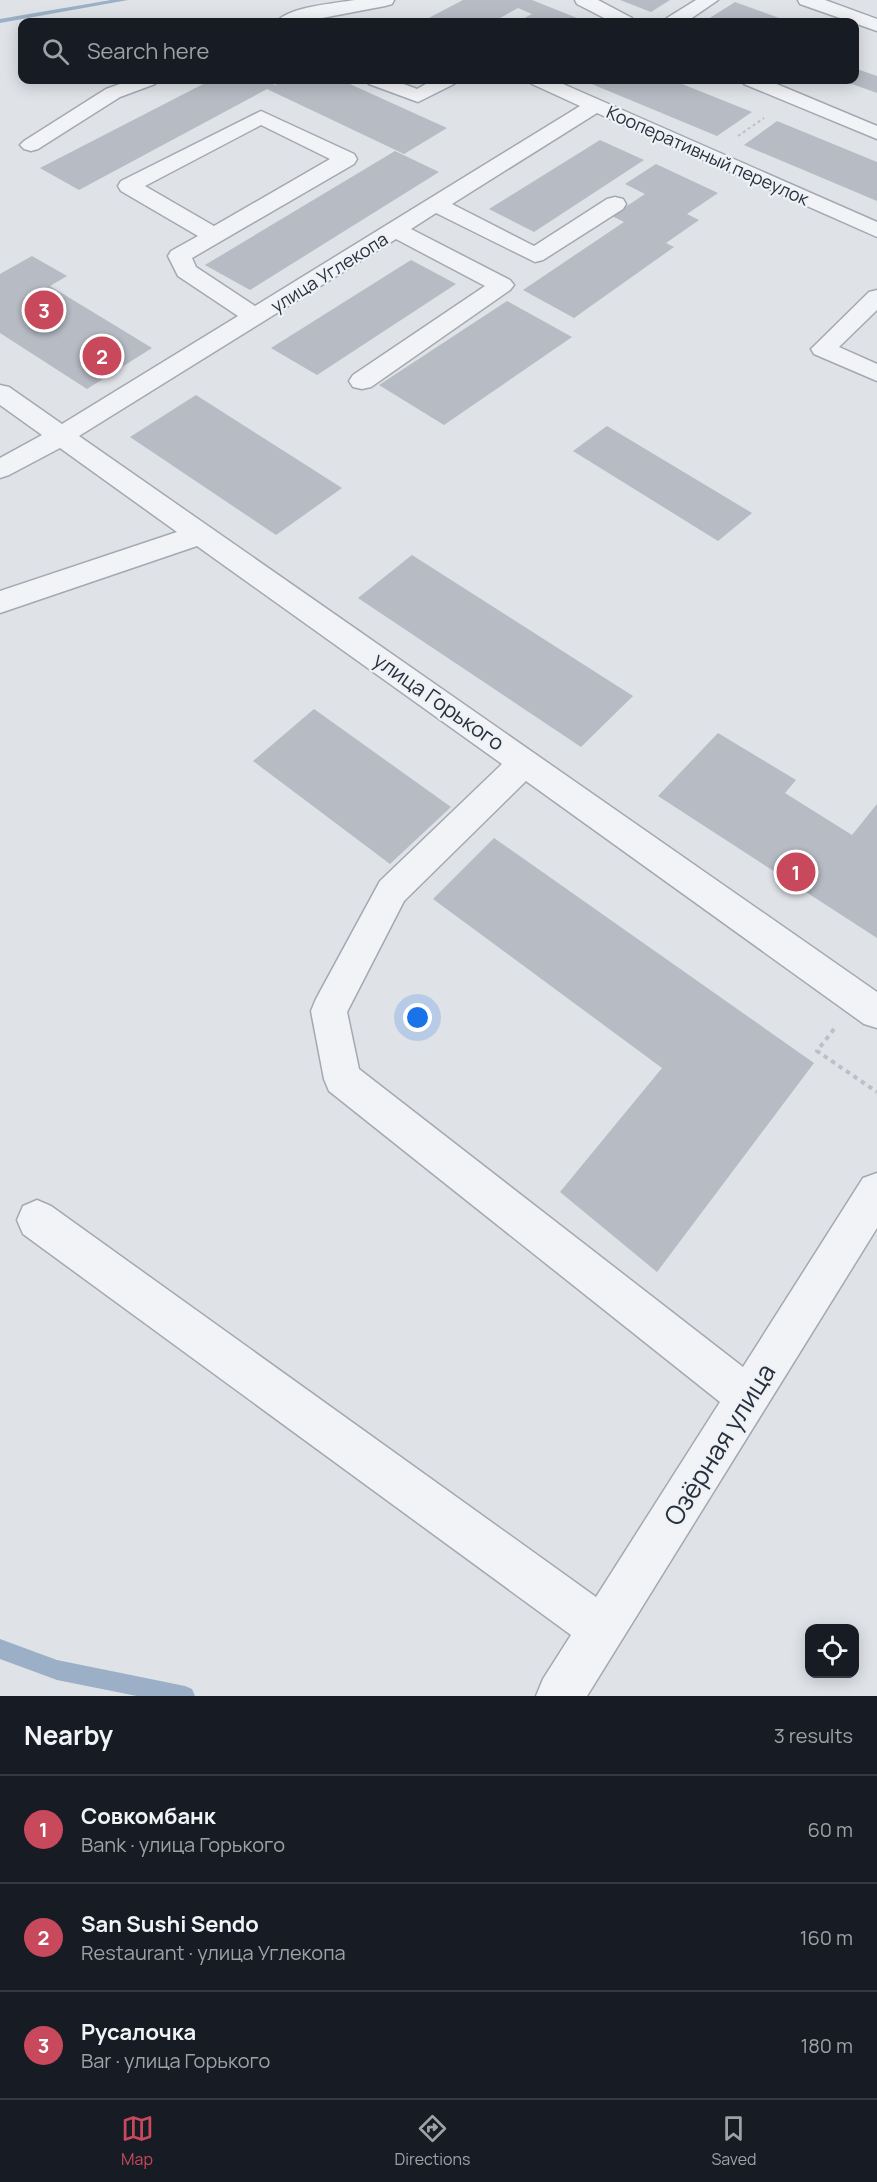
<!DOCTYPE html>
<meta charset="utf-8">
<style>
:root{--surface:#171b24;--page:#20242c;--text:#f1f3f6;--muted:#9ea1a6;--line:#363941;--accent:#c7495b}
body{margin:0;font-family:Manrope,sans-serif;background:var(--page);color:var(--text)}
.controls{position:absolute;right:18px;bottom:18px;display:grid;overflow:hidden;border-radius:12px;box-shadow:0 3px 15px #0003}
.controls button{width:54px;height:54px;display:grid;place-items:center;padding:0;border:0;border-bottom:2px solid var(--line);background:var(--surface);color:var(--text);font:30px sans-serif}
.you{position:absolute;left:418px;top:1018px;width:21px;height:21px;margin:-15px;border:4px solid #fff;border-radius:50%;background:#1a73e8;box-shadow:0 0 0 9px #1a73e833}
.badge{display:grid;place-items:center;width:39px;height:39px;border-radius:50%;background:var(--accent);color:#fff;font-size:20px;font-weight:700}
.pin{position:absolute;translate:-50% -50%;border:3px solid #fff;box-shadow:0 2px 6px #0006}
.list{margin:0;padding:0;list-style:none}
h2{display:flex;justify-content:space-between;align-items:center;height:78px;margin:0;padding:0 24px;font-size:26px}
h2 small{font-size:20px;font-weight:400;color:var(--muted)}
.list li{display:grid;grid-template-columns:39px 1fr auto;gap:18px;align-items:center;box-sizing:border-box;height:108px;padding:0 24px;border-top:2px solid var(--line)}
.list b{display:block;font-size:22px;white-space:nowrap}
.list p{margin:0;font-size:20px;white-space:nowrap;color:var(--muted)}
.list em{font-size:20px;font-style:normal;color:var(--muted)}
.icon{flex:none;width:33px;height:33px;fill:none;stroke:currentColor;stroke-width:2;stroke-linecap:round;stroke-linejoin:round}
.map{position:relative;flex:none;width:877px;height:1696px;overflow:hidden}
.search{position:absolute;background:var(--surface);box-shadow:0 3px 15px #0003;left:18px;right:18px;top:18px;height:66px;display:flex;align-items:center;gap:15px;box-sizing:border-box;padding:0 21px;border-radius:12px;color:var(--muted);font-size:22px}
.sheet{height:402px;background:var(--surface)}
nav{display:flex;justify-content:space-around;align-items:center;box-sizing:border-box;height:84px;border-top:2px solid var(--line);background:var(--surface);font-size:16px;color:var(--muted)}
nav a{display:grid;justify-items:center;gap:3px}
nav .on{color:var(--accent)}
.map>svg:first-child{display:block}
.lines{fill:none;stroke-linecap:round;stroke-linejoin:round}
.stream{fill:#9bb0c6;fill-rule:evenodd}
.building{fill:#b6bbc4}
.minor-casing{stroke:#a4a9b1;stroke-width:3}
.path-far1{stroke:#bdc0c6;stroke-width:2;stroke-dasharray:3 3;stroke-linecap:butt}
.path{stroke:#bdc0c6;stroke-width:4;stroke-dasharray:4.5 4.5;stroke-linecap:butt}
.minor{fill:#f1f3f6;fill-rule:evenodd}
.labels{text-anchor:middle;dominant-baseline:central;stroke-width:4.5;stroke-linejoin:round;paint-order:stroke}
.far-street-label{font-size:18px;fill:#28303d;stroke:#eef1f5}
.street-label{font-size:21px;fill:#28303d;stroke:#eef1f5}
.near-street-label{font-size:26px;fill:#28303d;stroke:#eef1f5}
</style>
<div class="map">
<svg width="877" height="1696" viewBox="0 0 877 1696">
<rect width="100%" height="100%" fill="#dfe2e7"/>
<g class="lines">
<!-- stream -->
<g class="stream">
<path d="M111 0H128L0 23V19Z"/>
<path d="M0 1639 57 1660 185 1686 192 1689 195 1696H137L57 1680 0 1659Z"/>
</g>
</g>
<!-- building -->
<g class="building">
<path d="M463 0H532L577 18 568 22H517L532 14 518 8 493 22H421Z"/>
<path d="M620 0H670L651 12Z"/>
<path d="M735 2 790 22 705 21Z"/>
<path d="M857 69 877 76V93L841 80H854V71Z"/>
<path d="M211 80H263L275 85 286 80H341L447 128 404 154 267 89 79 190 40 168Z"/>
<path d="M582 80H672L752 112 717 136Z"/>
<path d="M777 121 877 162V201L744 145Z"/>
<path d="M600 140 644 160 534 232 489 209Z"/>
<path d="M395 151 439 172 250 290 205 265Z"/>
<path d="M656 164 718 193 687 214 699 220 666 243 674 247 574 318 523 290 624 222 612 216 645 194 625 184Z"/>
<path d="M32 256 67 276 50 286 152 348 87 389 0 333V274Z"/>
<path d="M411 260 456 284 317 375 271 348Z"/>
<path d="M507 301 572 337 444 425 379 385Z"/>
<path d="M196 395 342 488 276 535 130 437Z"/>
<path d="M607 426 752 513 718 541 573 451Z"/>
<path d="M412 555 633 696 581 747 358 598Z"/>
<path d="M314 709 451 807 390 864 253 761Z"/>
<path d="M718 733 796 780 785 793 852 835 877 804V938L658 796Z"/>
<path d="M494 838 814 1063 657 1272 560 1192 662 1068 433 899Z"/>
</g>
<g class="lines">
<defs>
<g id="minor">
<path d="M355 0H394L392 4 385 6 301 22H277C287 7 337 3 355 0Z"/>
<path d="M575 0H598L632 18 634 22H612L577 4Z"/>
<path d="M696 0H718L686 22H665L667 18Z"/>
<path d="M798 0H825L877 19V31L800 4Z"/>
<path d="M131 80H158L155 84 120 97 38 149 31 151 24 149 20 145 24 141 106 89Z"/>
<path d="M366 80H393L417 89 433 80H457L454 84 418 102 369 84Z"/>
<path d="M529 80H554L877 222V237L597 113 452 204 534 246 607 199 615 197 623 199 626 204 623 209 543 260 535 262 436 213 411 229 510 280 514 285 510 290 371 387 362 389 353 387 349 381 353 375 485 286 396 239 79 436 877 992V1028L864 1024 526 781 404 901 347 1012 359 1069 743 1367 863 1178 877 1173V1228L587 1696H536L543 1679 571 1635 23 1234 17 1220 23 1206 37 1200 51 1206 596 1597 720 1402 329 1091 324 1079 311 1011 316 999 380 881 502 764 197 546 0 613V591L177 532 60 448 9 475 0 478V458L42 435 0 405V385L9 387 62 424 238 316 178 276 168 256 171 251 198 236 121 191 118 186 121 181 261 111 354 154 357 159 354 164 192 258 196 267 255 306 580 106 532 84ZM261 125 330 159 214 226 145 186Z"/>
<path d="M741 80H767L877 126V139L744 84Z"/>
<path d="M877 290V310L839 347 877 364V381L814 354 811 349 869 292Z"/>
</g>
</defs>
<!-- minor casing -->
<use href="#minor" class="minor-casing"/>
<!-- path-far1 -->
<path class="path-far1" d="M738 136 764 118"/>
<!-- path -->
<path class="path" d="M834 1029 817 1051 877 1092"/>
<!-- minor -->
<use href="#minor" class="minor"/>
</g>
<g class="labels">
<!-- far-street labels -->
<g class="far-street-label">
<text transform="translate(708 155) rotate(24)">Кооперативный переулок</text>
<text transform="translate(329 272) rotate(-32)">улица Углекопа</text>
</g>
<!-- street labels -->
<g class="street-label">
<text transform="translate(439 701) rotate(35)">улица Горького</text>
</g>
<!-- near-street labels -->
<g class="near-street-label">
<text transform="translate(719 1444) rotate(-58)">Озёрная улица</text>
</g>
</g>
</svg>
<div class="controls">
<button><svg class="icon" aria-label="locate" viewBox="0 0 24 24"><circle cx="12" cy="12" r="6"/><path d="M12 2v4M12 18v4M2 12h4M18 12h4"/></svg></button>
</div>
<div class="you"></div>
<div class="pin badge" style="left:796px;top:872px">1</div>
<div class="pin badge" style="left:102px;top:356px">2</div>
<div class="pin badge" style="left:44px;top:310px">3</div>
<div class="search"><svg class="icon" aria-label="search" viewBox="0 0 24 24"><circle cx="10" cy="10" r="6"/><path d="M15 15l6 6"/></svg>Search here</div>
</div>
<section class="sheet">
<h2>Nearby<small>3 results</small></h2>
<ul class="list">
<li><span class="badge">1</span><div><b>Совкомбанк</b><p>Bank · улица Горького</p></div><em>60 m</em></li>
<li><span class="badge">2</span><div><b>San Sushi Sendo</b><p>Restaurant · улица Углекопа</p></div><em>160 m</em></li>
<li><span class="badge">3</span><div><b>Русалочка</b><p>Bar · улица Горького</p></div><em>180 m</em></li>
</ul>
</section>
<nav>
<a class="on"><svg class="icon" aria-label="map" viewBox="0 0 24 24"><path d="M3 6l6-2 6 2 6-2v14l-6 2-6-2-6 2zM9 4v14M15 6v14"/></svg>Map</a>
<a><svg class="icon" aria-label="directions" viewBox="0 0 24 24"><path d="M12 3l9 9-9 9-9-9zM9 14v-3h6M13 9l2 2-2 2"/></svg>Directions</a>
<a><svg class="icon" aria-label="saved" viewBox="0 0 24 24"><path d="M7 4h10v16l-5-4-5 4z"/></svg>Saved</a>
</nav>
